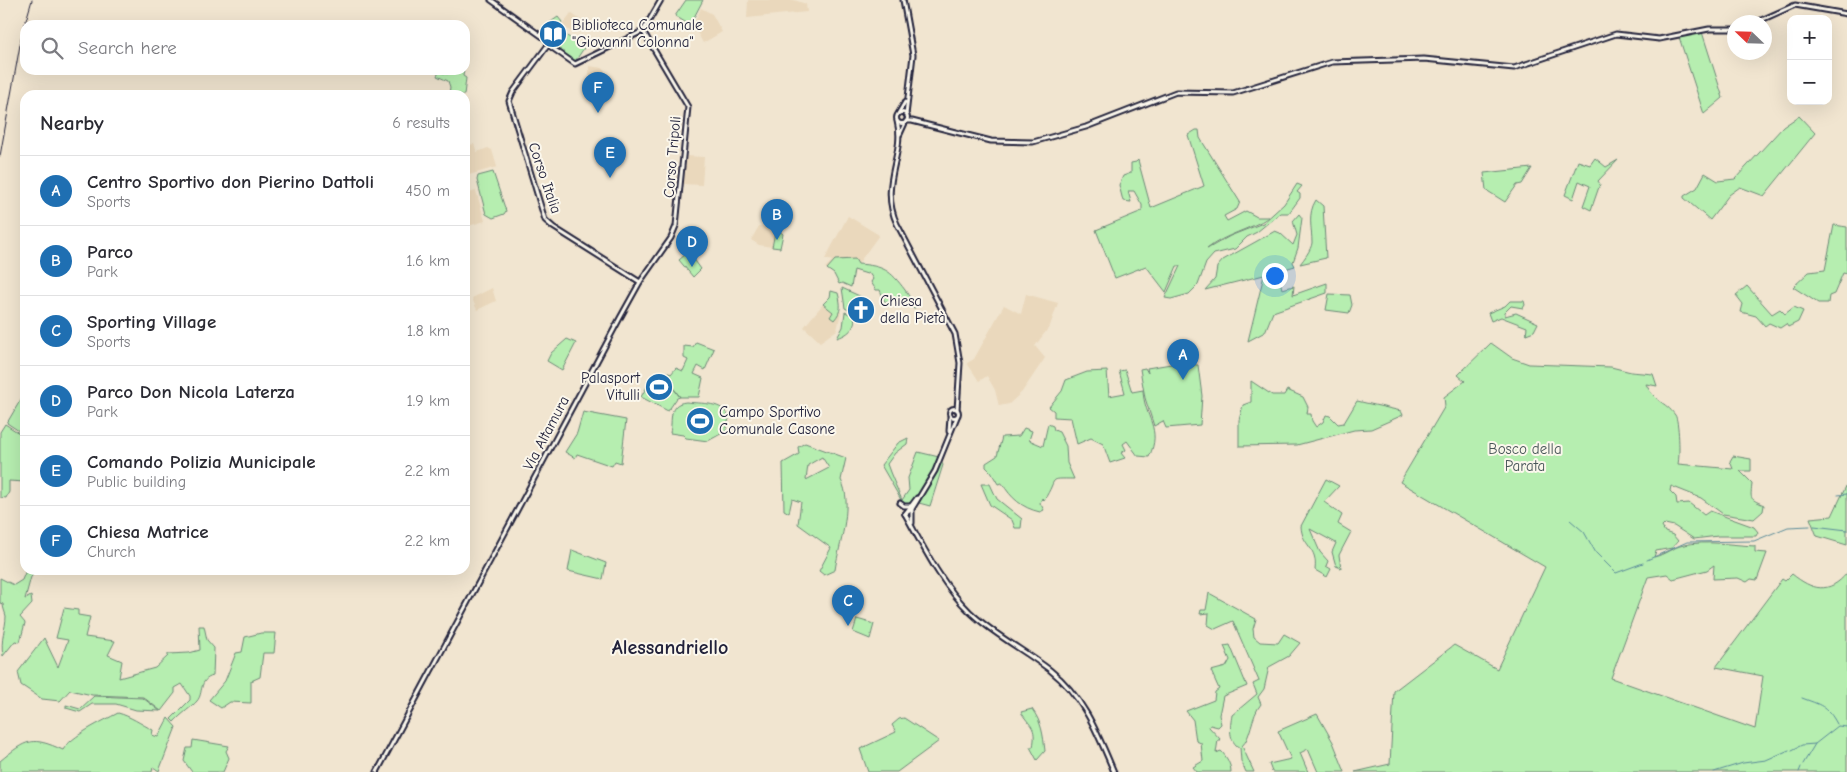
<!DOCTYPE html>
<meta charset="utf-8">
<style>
:root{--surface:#fff;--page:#f2f2f3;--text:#2b2b33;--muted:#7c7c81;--line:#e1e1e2;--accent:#1f6fb2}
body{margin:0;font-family:"Comic Neue",sans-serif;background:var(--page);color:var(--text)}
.controls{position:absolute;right:15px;top:15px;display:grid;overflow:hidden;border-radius:10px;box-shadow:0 5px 20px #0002}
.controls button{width:45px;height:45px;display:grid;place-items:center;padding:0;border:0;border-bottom:1px solid var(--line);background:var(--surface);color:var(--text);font:25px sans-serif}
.compass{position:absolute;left:1727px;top:15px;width:45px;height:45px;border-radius:50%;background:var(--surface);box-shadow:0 5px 20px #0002;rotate:293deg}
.you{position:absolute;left:1274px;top:275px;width:18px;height:18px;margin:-12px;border:4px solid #fff;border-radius:50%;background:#1a73e8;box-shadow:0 0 0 8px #1a73e833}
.badge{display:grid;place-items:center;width:32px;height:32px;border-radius:50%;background:var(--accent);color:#fff;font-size:16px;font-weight:700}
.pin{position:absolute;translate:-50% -41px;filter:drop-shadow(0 1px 2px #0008)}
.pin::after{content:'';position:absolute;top:26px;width:18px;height:15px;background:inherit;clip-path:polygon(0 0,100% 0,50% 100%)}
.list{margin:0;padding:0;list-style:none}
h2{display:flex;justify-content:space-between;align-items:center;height:65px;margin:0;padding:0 20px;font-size:21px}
h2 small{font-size:16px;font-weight:400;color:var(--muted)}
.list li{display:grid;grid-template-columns:32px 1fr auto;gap:15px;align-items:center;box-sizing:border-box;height:70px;padding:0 20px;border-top:1px solid var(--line)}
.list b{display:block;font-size:19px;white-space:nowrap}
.list p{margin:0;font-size:16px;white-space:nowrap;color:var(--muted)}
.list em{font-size:16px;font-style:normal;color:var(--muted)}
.icon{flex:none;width:28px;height:28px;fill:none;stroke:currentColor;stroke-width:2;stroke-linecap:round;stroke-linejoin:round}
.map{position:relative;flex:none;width:1847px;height:772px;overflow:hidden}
.search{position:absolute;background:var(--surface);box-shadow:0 5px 20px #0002;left:20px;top:20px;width:450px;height:55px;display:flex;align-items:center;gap:12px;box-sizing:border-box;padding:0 18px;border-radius:15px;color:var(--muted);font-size:19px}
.panel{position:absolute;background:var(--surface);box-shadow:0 5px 20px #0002;left:20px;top:90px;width:450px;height:485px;border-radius:15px}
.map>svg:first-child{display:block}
.built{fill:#ead8bc}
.green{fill:#b6eeb0;stroke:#6c8876;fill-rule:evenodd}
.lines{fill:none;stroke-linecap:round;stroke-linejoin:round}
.stream{stroke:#5a8b99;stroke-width:1}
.secondary-casing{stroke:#22223b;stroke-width:7}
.secondary{stroke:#fbf7ec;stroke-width:3}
.rail{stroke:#22223b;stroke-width:1}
.labels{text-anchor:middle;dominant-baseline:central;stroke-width:4;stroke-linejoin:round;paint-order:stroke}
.poi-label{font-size:15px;fill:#22223b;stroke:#fbf7ec;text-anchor:start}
.street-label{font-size:15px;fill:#22223b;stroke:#fbf7ec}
.park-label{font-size:15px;fill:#475558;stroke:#fbf7ec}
.district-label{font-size:20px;font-weight:bold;fill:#22223b;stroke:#fbf7ec}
</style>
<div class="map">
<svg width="1847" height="772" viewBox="0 0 1847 772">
<rect width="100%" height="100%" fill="#f1e5d0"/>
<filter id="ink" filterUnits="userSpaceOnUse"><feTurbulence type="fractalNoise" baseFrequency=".02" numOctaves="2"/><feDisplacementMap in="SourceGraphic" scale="10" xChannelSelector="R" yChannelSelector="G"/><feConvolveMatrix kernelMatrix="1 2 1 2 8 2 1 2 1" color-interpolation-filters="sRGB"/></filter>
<g filter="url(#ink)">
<!-- built -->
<g class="built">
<path d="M748 0H794L806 4 807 12 747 18Z"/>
<path d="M701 8 712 14 722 32 703 43 693 25Z"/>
<path d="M571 13 583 22 574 34 562 25Z"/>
<path d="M589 66 603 68 606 73 602 75H589Z"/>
<path d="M474 144 477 152 488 148 492 150 497 167 465 176 469 145Z"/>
<path d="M684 156 704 157 702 185 682 184Z"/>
<path d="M476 191 485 221 465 227V194Z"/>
<path d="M848 216 879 235 858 264 835 260 827 269 825 268 832 261 825 259Z"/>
<path d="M759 226 776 228 772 247 759 245 751 240Z"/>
<path d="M492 288 496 301 477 310 472 298Z"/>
<path d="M1026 294 1058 303 1050 326 1035 346 1045 358 1022 392 1009 404 999 406 995 390 987 376 979 381 967 363 974 359 1004 305 1021 314Z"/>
<path d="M823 304 833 312 836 308 841 312 837 330 820 342 804 327Z"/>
</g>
<!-- green -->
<g class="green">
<path d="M686 0H703L690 25 675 16Z"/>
<path d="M558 17 562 22 554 33 550 30 547 35 542 28Z"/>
<path d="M560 31 584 48 574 63 549 45 552 38 554 40Z"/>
<path d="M1702 32 1723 98 1704 114 1679 37Z"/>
<path d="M449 70H464L463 76 466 78 464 95H441L442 92 449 94 450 87 448 81 437 76 439 72 448 74Z"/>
<path d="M1799 116 1815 133 1764 196 1740 187 1729 195 1710 220 1684 198V196L1697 188 1705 173 1718 181 1735 179 1783 127Z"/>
<path d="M1196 130H1199L1200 138 1240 202 1237 209 1224 216 1227 221 1246 211 1257 217H1269C1250 230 1225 234 1207 249L1230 236 1263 223 1284 204 1297 184 1302 186 1297 192 1300 194V198L1289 213H1280L1257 232 1247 237 1235 249 1214 254 1206 263 1198 285 1189 294 1171 299 1165 298 1180 266H1177L1166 292 1146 266 1115 278 1096 230 1142 211V205L1134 191H1128L1131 202 1123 201 1119 185 1123 176 1131 173V163L1136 162 1138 160 1151 208 1204 186 1188 135Z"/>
<path d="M1595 158 1606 167 1618 160 1598 181 1600 184 1591 210 1583 206 1590 186 1579 181 1573 199 1565 195 1578 161 1590 165Z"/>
<path d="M1532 168 1522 184 1517 185 1505 202 1486 190 1484 173Z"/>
<path d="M493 172 506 211 504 214 493 218 486 214 477 180 478 176Z"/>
<path d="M1316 200 1323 206 1326 258 1300 264C1304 259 1311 250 1312 243 1312 228 1307 214 1316 200Z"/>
<path d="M1299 214 1302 218 1298 248 1293 262 1295 266 1278 271 1282 289 1294 286 1293 295 1327 283V293L1273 312 1265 332 1248 341 1264 275 1205 290 1215 279 1217 267 1223 260 1275 231 1280 233 1293 245 1297 235 1293 221Z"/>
<path d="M1834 225 1847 227V274L1843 273 1834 294 1829 296 1828 303H1818L1793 287 1809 272 1825 270Z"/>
<path d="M776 228 783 234 780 248 772 247Z"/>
<path d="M686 254 690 259 693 258 701 269 693 277 679 260Z"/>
<path d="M855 259 858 264C884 266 890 270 905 290 909 296 913 302 915 308L885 302 880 290H876L871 282 873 279 869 273 867 274 854 270 851 287 842 283 839 284 834 274 827 269 835 260Z"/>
<path d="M1747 286 1772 314 1780 309 1785 314 1794 307 1803 311 1798 322 1788 327 1786 324 1780 328 1769 323 1765 326 1756 316 1741 312 1743 304 1736 295Z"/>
<path d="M842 288 866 299 861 308 854 313 845 308Z"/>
<path d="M831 291 838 293C841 305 842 311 834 320L830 317 833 312 823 304 830 297Z"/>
<path d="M1329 294 1350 295 1352 305 1349 313 1326 310Z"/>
<path d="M1510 301H1524L1525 305 1523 308 1511 306 1505 312V316L1516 313 1538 323 1534 331 1526 334 1527 327 1501 317 1491 321 1488 313 1505 306Z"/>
<path d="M845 312 854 316C857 328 847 335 837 338L843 327Z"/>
<path d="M567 339 576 343 562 370 547 361 551 353Z"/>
<path d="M696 342 714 349 705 370 698 366 694 374 703 378 699 397H680L665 377 680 397 677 398 668 411 641 397 654 374 659 375 666 372 671 374 676 368 683 371 688 360 684 358V346L693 347Z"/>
<path d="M1491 343 1512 358 1529 364 1611 367 1631 372 1653 374 1657 386 1646 384C1655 403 1665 401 1675 415 1679 420 1680 456 1678 464L1733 469 1730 461 1733 456 1751 459V471H1740L1752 483C1751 499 1748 498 1764 505L1763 511 1754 519 1723 514 1701 498 1671 486 1670 491 1676 497 1677 504 1689 503 1704 515 1710 511 1754 527 1758 532 1756 536H1718L1694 539 1674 526 1665 524 1662 527 1665 532 1673 535 1678 541 1672 548 1656 551 1654 557C1664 555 1673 547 1684 545 1707 540 1731 545 1755 546V552L1767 553 1757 580 1751 579 1747 582 1738 578 1713 579 1714 565 1707 570 1673 579 1667 574 1648 577 1611 678 1755 729 1763 676 1716 667 1782 579 1785 581 1792 574C1812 590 1829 595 1847 573V772H1355L1390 764 1394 691 1454 645 1497 669 1545 567 1400 482 1445 406 1444 397 1465 381 1458 375Z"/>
<path d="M1171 364 1198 365 1202 396 1200 425 1166 428 1163 421 1154 426 1145 398 1140 369 1145 368 1148 373 1147 368Z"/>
<path d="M1125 370 1132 392 1143 390C1144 418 1163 428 1149 457L1138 456 1127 441 1123 444 1126 450 1121 453 1125 458 1110 463 1103 444 1091 438 1077 444 1071 418 1054 417V411L1049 407 1062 391 1066 380 1087 372 1107 371 1109 396 1125 393 1119 371Z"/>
<path d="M1251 381 1272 395H1284L1287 390 1303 397 1308 407 1307 414H1311L1312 421 1316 427 1323 422 1326 415 1330 416 1338 424 1344 423 1357 401 1401 411 1403 415 1371 429 1354 430 1297 445 1239 446V420L1243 405 1251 402Z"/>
<path d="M24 394 25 395V435L7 423Z"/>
<path d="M686 402C701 404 724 401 729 418L726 431 708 441 686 438 683 435 670 433C673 420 667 404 686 402Z"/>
<path d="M583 412 626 420 621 463 615 461 612 466 577 454 575 458 565 452 577 433Z"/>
<path d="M5 424 25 437V482L9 481V492L6 498 0 497V432Z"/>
<path d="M1048 424 1053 426 1054 430 1059 432 1066 446 1067 463 1074 479C1046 479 1059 477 1044 500L1042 498 1040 503 1044 510 1040 512C1022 508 1011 498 1002 483L998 484 991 472 986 467V463L997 456 1002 437 1019 436 1024 428 1032 431 1029 440 1043 446Z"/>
<path d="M908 438 907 444 895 453 887 464C891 476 897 488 902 500L909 490 908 478 918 452 939 457C934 469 918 504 904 505L881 465 898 443Z"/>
<path d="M805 443 846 458 841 480C853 503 841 539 836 564L835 570 824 575 819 571 831 548 798 524 801 502 792 499 789 513 784 510 783 463 799 454 798 447ZM822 457 829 468 806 480 808 465Z"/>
<path d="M941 461 943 465 930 506 919 503Z"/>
<path d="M1326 479 1339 486 1324 502 1342 515 1338 524 1351 532 1339 555 1341 568 1336 566 1332 552 1336 543 1310 529 1320 552 1328 561 1326 566 1331 569 1327 577 1315 570C1318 546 1302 547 1301 526Z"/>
<path d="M981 484H990L997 499 1022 519 1021 528H1015L1012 520 990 505Z"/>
<path d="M1847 484V545L1817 536 1810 518 1832 516Z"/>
<path d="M572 550 606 563 603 579 568 571Z"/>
<path d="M26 570H38L31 577 25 599 31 596 32 604 20 617 25 623 20 642 15 641 3 656C0 639 6 629 6 616 5 612 3 608 3 604L0 603V578L14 585 22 580Z"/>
<path d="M1209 593 1256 619 1253 629 1254 637 1260 642 1278 643 1284 634 1300 643 1289 656 1269 667 1264 689 1258 697 1261 704C1251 716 1251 738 1242 746L1254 772H1246L1241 761 1240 748C1228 741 1230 727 1232 715L1257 694 1253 684 1259 681 1233 621 1215 629 1208 625 1209 613 1200 614 1201 610H1206Z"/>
<path d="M64 608 78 610V615L90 617 85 637 115 641 108 655 122 661 119 678 155 668 168 656V654L189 653 200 650 199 626H204L207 640 214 648 213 676C198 680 204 693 197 701 192 707 181 714 174 722L171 719 190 700V696L182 684 175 688V693L161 711 143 697 92 695 70 690 60 701 42 699 21 685 18 672 44 638 58 667 68 640 56 638Z"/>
<path d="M857 619 874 624 870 639 853 632Z"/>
<path d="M261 633H276L274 653H263L260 677 251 681V703L230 702 221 708 209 700 225 681 236 653 242 652 245 637Z"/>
<path d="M1230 645 1247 686 1223 696 1219 715 1221 724 1218 727 1210 725 1209 727 1221 740H1218L1216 753 1221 751C1226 756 1231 764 1231 772H1197L1193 767 1203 761 1201 743 1196 741 1193 720 1186 711 1214 700 1215 692 1219 689 1211 671 1226 667 1230 660 1224 646Z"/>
<path d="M94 696 143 698 160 711 136 710 116 704H92L80 712 66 708V705L80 709Z"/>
<path d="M1032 709C1042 723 1043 734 1045 751L1037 760 1030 747H1033C1037 726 1030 727 1021 712Z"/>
<path d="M118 713C130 716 141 724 153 730L152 735 158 737 168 718 176 727 159 771 153 767 152 772H0V761C27 739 32 736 63 750 71 736 103 721 118 713Z"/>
<path d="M1317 714 1333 742 1345 772H1318L1308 749 1300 753 1308 772H1272L1269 764 1291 759 1278 731Z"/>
<path d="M904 718 939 741 897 772H868L860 749 896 732 892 725 899 719Z"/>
<path d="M193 740 229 746 226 751 229 758 223 772H192L184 761 187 748H192Z"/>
</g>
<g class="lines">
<!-- stream -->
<g class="stream">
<path d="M1838 495 1847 494"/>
<path d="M1570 520 1584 532 1596 553 1616 573 1643 563"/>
<path d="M1814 526 1847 530"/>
<path d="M1647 560 1687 542 1754 541 1788 527 1810 526"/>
<path d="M1802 698C1820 705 1827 705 1837 724"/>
<path d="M1792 750 1802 745 1815 744 1838 726 1847 727"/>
<path d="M1803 764 1815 744"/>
<path d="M1714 772 1743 763 1766 760 1789 750"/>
<path d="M1799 772 1801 767"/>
</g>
<defs>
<g id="secondary">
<path d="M491 0 547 40 548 45"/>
<path d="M903 0 913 55 906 115"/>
<path d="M1757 22 1795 5 1847 14"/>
<path d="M643 31 661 0"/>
<path d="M548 45 513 92 509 101 545 220 553 227 640 282"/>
<path d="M548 45 575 64 643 31"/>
<circle cx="902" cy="118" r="5.5"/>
<path d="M898 114 905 102"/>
<path d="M897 121C906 155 878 183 897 224L955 334 960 363 957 410"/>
<path d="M906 121H912L991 141 1033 142 1086 127 1176 92 1233 93 1332 62 1424 59 1514 68 1616 34 1659 39 1709 29H1734"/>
<path d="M900 134 905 123"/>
<circle cx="954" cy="413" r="4.5"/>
<path d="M949 431 950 417"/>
<path d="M900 503 904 506H910"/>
<path d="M905 514C924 548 941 584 970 612 994 635 1024 650 1050 670 1084 697 1098 734 1114 772"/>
<path d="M905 514 912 509 935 471 957 417"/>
<path d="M905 514 917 498"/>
<path d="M912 523V510"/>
<path d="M377 772 620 318 640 282 671 238 676 226 688 107 643 31"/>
</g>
</defs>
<!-- secondary casing -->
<use href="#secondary" class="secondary-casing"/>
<!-- secondary -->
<use href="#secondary" class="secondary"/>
<!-- rail -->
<path class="rail" d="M0 156 22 34 32 0"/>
</g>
</g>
<!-- icons -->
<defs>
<symbol id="library-disc" viewBox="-11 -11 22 22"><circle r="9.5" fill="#1f6fb2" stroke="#fbf7ec"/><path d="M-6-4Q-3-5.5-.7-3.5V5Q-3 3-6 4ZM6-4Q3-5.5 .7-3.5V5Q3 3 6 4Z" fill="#fff"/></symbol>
<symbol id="church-disc" viewBox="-11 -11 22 22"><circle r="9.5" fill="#1f6fb2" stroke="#fbf7ec"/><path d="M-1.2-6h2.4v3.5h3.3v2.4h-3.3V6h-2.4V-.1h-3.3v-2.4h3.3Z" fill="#fff"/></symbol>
<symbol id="stadium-disc" viewBox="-11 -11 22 22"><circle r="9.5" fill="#1f6fb2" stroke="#fbf7ec"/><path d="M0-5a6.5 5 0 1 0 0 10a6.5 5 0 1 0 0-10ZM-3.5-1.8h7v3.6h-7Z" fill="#fff"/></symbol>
</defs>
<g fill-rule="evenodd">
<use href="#library-disc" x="537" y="18" width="32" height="32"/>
<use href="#church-disc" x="845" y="294" width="32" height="32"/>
<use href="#stadium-disc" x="643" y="371" width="32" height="32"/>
<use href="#stadium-disc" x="684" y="405" width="32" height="32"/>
</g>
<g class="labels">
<!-- poi labels -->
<g class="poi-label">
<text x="572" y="25">Biblioteca Comunale<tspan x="572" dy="17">"Giovanni Colonna"</tspan></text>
<text x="880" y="301">Chiesa<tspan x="880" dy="17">della Pietà</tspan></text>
<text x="640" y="378" text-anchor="end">Palasport<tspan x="640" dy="17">Vitulli</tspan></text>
<text x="719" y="412">Campo Sportivo<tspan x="719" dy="17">Comunale Casone</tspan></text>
</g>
<!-- street labels -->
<g class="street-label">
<text transform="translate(672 157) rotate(-85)">Corso Tripoli</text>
<text transform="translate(545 178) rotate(71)">Corso Italia</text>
<text transform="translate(546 433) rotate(-62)">Via Altamura</text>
</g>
<!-- park labels -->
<g class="park-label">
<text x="1525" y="449">Bosco della<tspan x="1525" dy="17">Parata</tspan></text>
</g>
<!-- district labels -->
<g class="district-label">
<text x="670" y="647">Alessandriello</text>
</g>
</g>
</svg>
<div class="controls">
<button>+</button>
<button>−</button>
</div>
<svg class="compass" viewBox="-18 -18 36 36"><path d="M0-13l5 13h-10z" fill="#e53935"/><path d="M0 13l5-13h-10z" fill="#7c7c81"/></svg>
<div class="you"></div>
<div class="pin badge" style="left:1183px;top:380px">A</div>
<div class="pin badge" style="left:777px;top:240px">B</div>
<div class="pin badge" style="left:848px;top:626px">C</div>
<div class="pin badge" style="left:692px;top:267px">D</div>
<div class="pin badge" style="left:610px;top:178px">E</div>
<div class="pin badge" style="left:598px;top:113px">F</div>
<div class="search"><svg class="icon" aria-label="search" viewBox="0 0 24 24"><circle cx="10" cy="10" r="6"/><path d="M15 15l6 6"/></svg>Search here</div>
<section class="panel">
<h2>Nearby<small>6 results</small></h2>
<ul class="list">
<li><span class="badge">A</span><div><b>Centro Sportivo don Pierino Dattoli</b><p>Sports</p></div><em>450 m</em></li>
<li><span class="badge">B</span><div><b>Parco</b><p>Park</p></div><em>1.6 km</em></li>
<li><span class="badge">C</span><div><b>Sporting Village</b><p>Sports</p></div><em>1.8 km</em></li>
<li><span class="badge">D</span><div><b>Parco Don Nicola Laterza</b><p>Park</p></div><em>1.9 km</em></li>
<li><span class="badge">E</span><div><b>Comando Polizia Municipale</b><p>Public building</p></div><em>2.2 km</em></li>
<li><span class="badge">F</span><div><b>Chiesa Matrice</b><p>Church</p></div><em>2.2 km</em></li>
</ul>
</section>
</div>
